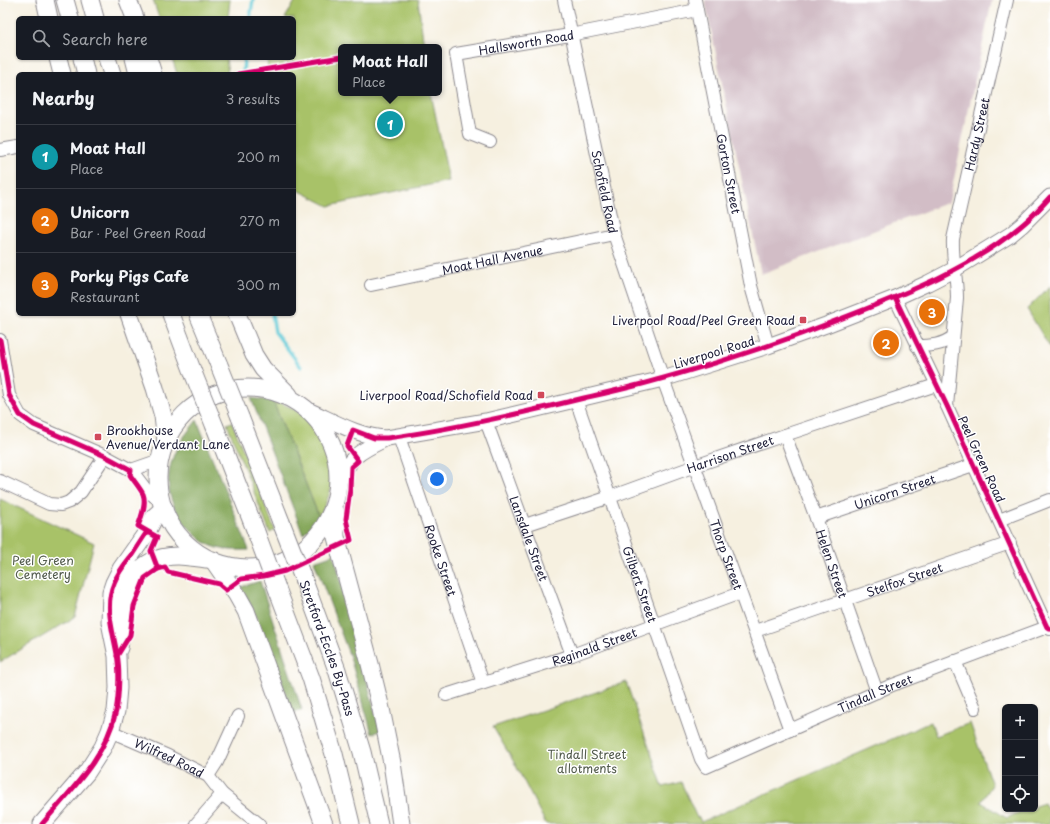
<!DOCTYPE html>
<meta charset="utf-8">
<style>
:root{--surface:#171b24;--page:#242831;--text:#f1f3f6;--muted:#9ea1a6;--line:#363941;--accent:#ea580c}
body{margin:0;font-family:"Playpen Sans",sans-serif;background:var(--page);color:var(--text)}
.controls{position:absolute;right:12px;bottom:12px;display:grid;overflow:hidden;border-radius:6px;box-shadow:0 1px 3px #0004}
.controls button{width:36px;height:36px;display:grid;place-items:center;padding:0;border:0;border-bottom:1px solid var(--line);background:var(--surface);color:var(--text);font:20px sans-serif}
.you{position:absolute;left:437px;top:479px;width:14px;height:14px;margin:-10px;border:3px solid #fff;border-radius:50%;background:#1a73e8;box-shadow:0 0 0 6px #1a73e833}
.badge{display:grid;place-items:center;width:26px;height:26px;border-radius:50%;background:var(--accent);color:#fff;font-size:13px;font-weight:700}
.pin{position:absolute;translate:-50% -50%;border:2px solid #fff;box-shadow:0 1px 4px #0006}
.popup{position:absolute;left:338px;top:44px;width:104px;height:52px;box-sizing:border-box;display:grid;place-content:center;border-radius:6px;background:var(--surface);filter:drop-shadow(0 1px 3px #0005);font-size:13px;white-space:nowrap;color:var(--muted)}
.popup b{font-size:15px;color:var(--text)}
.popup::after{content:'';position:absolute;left:50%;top:100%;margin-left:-8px;border:8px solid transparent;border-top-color:var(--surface)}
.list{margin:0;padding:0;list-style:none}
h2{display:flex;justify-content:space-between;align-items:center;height:52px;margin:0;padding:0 16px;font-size:17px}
h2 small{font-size:13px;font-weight:400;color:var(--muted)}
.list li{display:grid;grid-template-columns:26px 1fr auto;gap:12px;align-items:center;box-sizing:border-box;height:64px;padding:0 16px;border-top:1px solid var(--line)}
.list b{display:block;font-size:15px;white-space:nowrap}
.list p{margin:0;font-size:13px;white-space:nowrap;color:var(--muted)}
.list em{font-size:13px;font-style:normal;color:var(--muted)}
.icon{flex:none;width:22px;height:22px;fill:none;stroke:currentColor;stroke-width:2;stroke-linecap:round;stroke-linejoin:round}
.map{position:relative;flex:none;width:1050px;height:824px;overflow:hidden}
.search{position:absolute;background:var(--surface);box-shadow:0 1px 3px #0004;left:16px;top:16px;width:280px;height:44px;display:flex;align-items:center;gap:10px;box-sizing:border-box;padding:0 14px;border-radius:6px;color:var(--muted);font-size:15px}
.panel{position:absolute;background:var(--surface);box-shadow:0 1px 3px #0004;left:16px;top:72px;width:280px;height:244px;border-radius:6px}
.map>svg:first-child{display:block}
.industrial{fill:#d2bdc6}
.green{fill:#a8c268;stroke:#657252}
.forest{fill:#86a85c;stroke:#54654c}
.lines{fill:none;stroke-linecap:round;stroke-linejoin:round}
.stream{stroke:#5dc9d6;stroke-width:3.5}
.minor-casing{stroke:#8c898e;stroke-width:14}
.major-casing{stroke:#8c898e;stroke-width:17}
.highway-casing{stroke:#8c898e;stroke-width:19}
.minor{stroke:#fff;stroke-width:12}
.major{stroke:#fff;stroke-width:15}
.highway{stroke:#fff;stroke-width:17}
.highway-bridge-casing{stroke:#8c898e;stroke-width:19;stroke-linecap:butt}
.highway-bridge{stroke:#fff;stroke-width:17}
.cycleway-casing{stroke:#fff;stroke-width:8}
.cycleway{stroke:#d6006c;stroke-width:5}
.poi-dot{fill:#d1495b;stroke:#fff;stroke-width:1.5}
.labels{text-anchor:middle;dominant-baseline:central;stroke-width:3;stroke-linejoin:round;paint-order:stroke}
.street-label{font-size:12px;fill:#22223b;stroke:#fff}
.poi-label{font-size:12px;fill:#22223b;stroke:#fff;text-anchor:end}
.park-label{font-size:12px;fill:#515a4b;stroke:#fff}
</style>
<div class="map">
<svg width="1050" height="824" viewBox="0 0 1050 824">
<rect width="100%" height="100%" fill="#fff"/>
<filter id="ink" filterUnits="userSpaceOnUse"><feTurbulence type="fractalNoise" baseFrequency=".025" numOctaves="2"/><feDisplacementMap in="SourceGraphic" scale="8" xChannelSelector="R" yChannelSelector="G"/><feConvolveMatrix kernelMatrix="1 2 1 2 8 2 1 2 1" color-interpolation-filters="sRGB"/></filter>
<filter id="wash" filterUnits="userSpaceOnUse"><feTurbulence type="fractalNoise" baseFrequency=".012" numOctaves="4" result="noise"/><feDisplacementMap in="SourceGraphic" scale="16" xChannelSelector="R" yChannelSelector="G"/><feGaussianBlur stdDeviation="0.9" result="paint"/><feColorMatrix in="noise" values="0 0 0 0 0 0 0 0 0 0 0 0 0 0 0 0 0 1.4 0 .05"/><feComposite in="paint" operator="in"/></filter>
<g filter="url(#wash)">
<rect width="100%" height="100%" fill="#f6f0e0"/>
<!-- industrial -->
<path class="industrial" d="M705 0H992L949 202 761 274Z"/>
<!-- green -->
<g class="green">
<path d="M153 0H230L228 18H159Z"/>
<path d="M296 0H418L424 47H341V93H431L449 181 329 206 294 188V74H268L267 58H294V18H285Z"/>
<path d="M172 58H226L228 74H177Z"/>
<path d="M1050 286V348L1027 309Z"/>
<path d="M273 401C320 414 349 451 327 500 325 506 322 511 319 517Z"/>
<path d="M232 422 275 530 270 533 227 424Z"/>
<path d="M0 499 94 543 75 617 0 662Z"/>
<path d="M626 682 663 787 681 782 697 818 699 817 701 822 931 722 936 736 970 723 992 785 981 802 1007 818 1026 809H1035V806L1044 803 1050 813V824H546L515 764 493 727Z"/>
</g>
<!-- forest -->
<g class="forest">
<path d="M251 398 273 401 319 517 303 534Z"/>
<path d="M197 420 249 550C237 550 223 551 212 546 204 543 196 536 190 529 167 506 162 478 177 448 182 438 190 429 197 420Z"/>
<path d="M334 554 380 731 372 734 350 657 314 561Z"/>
<path d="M260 581 302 710 292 713C278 670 264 627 241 587Z"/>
</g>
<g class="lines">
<!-- stream -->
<g class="stream">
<path d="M250 18 253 0"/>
<path d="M243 74 244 58"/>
<path d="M272 314 275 332 301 367"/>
</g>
</g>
</g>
<g filter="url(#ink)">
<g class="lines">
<defs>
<g id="minor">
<path id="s1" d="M564 0 614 234 663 379 790 730"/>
<path id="s2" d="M695 0 751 286 768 346"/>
<path id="s3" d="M490 142 470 134 456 54 570 35 697 10"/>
<path d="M0 150 18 147"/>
<path id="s4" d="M371 285 614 234"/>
<path d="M895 298 947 406 1047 627 1050 629"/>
<path d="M0 340 9 395 20 415 34 425 105 456 131 470 147 491 162 502"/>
<path d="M917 346C931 346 942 345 953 337"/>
<path id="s5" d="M576 400 701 759 706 767 890 686 1047 627"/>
<path id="s6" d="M947 406 957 298C957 278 952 259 953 239L1007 0"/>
<path id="s7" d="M486 421 572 655"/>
<path id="s8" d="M785 435 816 518 877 692"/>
<path id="s9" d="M399 437 483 683"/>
<path d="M131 470 154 462 161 458"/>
<path d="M0 481 49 504 61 505 69 502 81 492 105 456"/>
<path id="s10" d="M816 518 973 465"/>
<path d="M999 520 1050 500"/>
<path id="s11" d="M525 525 610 497 695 466 785 435 936 385"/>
<path id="s12" d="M755 631 1010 543"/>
<path d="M955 661 975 708"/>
<path id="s13" d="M446 695 572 655 740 593"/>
<path id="s14" d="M110 731 168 756 208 776 222 794 259 824"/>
<path d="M208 776 217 762 238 716"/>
<path d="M196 824 222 794"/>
</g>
<g id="major">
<path d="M308 410C333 421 359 437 387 438L486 421 663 379 768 346 826 325 895 298 928 283 955 269 1010 235 1022 225 1050 197"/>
<path d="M338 483C352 454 359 452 387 438"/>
</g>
<g id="highway">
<path d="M45 0 49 18"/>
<path d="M65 0 70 18"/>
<path d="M90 0 95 18"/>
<path d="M128 0 135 18"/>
<path d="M58 58 62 74"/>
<path d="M82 58 86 74"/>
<path d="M107 58 112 74"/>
<path d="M134 58 138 74"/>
<path d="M148 58 153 74"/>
<path d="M129 314 155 388 163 416 166 442"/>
<path d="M171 314 194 375"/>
<path d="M198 314 219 365"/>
<path d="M237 314 254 355 263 369 289 395"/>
<circle cx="248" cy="478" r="90"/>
<path d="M240 417 281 522"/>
<path d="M215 427 256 532"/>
<path d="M335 510 336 537 370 664 381 709 392 763 401 824"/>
<path d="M213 560 237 595 246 611 324 824"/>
<path id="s15" d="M304 581 337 670 362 752 379 824"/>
<path d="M278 591 311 678 334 754 351 824"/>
<path d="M119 648C126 607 122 556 178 556 187 556 196 558 206 559"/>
<path d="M42 824 87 772 103 747 110 731 116 711 118 688 117 656 110 622 111 592 114 583 121 569 147 532 155 516 164 508"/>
</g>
</defs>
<!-- minor casing -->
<use href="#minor" class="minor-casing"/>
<!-- major casing -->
<use href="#major" class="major-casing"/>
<!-- highway casing -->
<use href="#highway" class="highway-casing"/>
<!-- minor -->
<use href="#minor" class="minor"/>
<!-- major -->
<use href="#major" class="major"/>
<!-- highway -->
<use href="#highway" class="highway"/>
<defs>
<g id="highway-bridge">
<path d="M219 365 240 417"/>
<path d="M194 375 215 427"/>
<path d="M281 522 304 581"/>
<path d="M256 532 278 591"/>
</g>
</defs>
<!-- highway-bridge casing -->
<use href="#highway-bridge" class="highway-bridge-casing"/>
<!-- highway-bridge -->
<use href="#highway-bridge" class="highway-bridge"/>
<defs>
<g id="cycleway">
<path d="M238 74 341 57"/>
<path d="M895 298 947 406 1047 627 1050 629"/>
<path d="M0 340 9 395 20 415 34 425 105 456 131 470 130 475C134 481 140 488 143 494 147 504 141 518 138 526L157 537 151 551 158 569"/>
<path d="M117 656 130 635 134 606 145 578 158 569 165 567 168 572 219 584 226 590 241 579 264 576 285 571 351 540 346 519 350 489 351 467 358 461 347 446 353 430 374 438H387C453 429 519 414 584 398 610 392 637 386 664 378 726 361 788 340 848 316 907 293 973 267 1022 225 1032 217 1041 207 1050 197"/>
<path d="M42 824C71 790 106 757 116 711 119 695 120 670 117 654 113 631 104 606 114 583 118 572 125 564 132 555 137 547 142 539 147 532"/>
</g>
</defs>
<!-- cycleway casing -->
<use href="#cycleway" class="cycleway-casing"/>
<!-- cycleway -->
<use href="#cycleway" class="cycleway"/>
</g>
</g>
<!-- markers -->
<g class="poi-dot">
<rect x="799" y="316" width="8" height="8" rx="2"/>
<rect x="537" y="391" width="8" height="8" rx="2"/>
<rect x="94" y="433" width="8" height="8" rx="2"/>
</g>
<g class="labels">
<!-- street labels -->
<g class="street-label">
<text stroke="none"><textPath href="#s3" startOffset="174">Hallsworth Road</textPath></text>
<text stroke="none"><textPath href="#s6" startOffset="275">Hardy Street</textPath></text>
<text stroke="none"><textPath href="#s2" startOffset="177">Gorton Street</textPath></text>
<text stroke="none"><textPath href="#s1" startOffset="196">Schofield Road</textPath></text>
<text stroke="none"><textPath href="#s4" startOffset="124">Moat Hall Avenue</textPath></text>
<text transform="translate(714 352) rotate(-17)">Liverpool Road</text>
<text stroke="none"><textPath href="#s11" startOffset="217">Harrison Street</textPath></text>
<text transform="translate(982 459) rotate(65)">Peel Green Road</text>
<text stroke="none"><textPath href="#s10" startOffset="83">Unicorn Street</textPath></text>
<text stroke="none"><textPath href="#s7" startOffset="125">Lansdale Street</textPath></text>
<text stroke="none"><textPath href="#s1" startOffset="579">Thorp Street</textPath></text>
<text stroke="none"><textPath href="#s9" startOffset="130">Rooke Street</textPath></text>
<text stroke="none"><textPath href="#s8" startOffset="137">Helen Street</textPath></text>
<text stroke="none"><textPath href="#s12" startOffset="158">Stelfox Street</textPath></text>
<text stroke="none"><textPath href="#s5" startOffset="195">Gilbert Street</textPath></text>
<text stroke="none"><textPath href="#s13" startOffset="156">Reginald Street</textPath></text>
<text stroke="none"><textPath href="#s15" startOffset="71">Stretford-Eccles By-Pass</textPath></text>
<text stroke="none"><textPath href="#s5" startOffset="574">Tindall Street</textPath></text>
<text stroke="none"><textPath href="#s14" startOffset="65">Wilfred Road</textPath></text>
</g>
<!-- poi labels -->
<g class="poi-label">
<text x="795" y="320">Liverpool Road/Peel Green Road</text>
<text x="533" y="395">Liverpool Road/Schofield Road</text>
<text x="106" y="430" text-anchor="start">Brookhouse<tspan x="106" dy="14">Avenue/Verdant Lane</tspan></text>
</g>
<!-- park labels -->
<g class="park-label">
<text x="43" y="560">Peel Green<tspan x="43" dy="14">Cemetery</tspan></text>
<text x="587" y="754">Tindall Street<tspan x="587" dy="14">allotments</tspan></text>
</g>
</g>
</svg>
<div class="controls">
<button>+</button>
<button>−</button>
<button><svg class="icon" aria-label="locate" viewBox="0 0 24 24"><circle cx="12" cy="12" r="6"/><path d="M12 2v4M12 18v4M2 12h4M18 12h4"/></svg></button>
</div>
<div class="you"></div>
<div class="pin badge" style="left:390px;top:124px;background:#0f9aa8">1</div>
<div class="popup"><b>Moat Hall</b>Place</div>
<div class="pin badge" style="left:886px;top:343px;background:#e8710a">2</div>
<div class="pin badge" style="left:932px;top:312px;background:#e8710a">3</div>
<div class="search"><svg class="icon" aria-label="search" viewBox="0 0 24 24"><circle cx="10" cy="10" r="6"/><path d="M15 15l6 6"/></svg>Search here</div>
<section class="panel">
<h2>Nearby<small>3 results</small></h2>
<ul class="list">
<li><span class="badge" style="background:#0f9aa8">1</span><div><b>Moat Hall</b><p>Place</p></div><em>200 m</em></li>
<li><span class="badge" style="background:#e8710a">2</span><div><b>Unicorn</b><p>Bar · Peel Green Road</p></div><em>270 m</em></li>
<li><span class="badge" style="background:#e8710a">3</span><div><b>Porky Pigs Cafe</b><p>Restaurant</p></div><em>300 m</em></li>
</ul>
</section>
</div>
